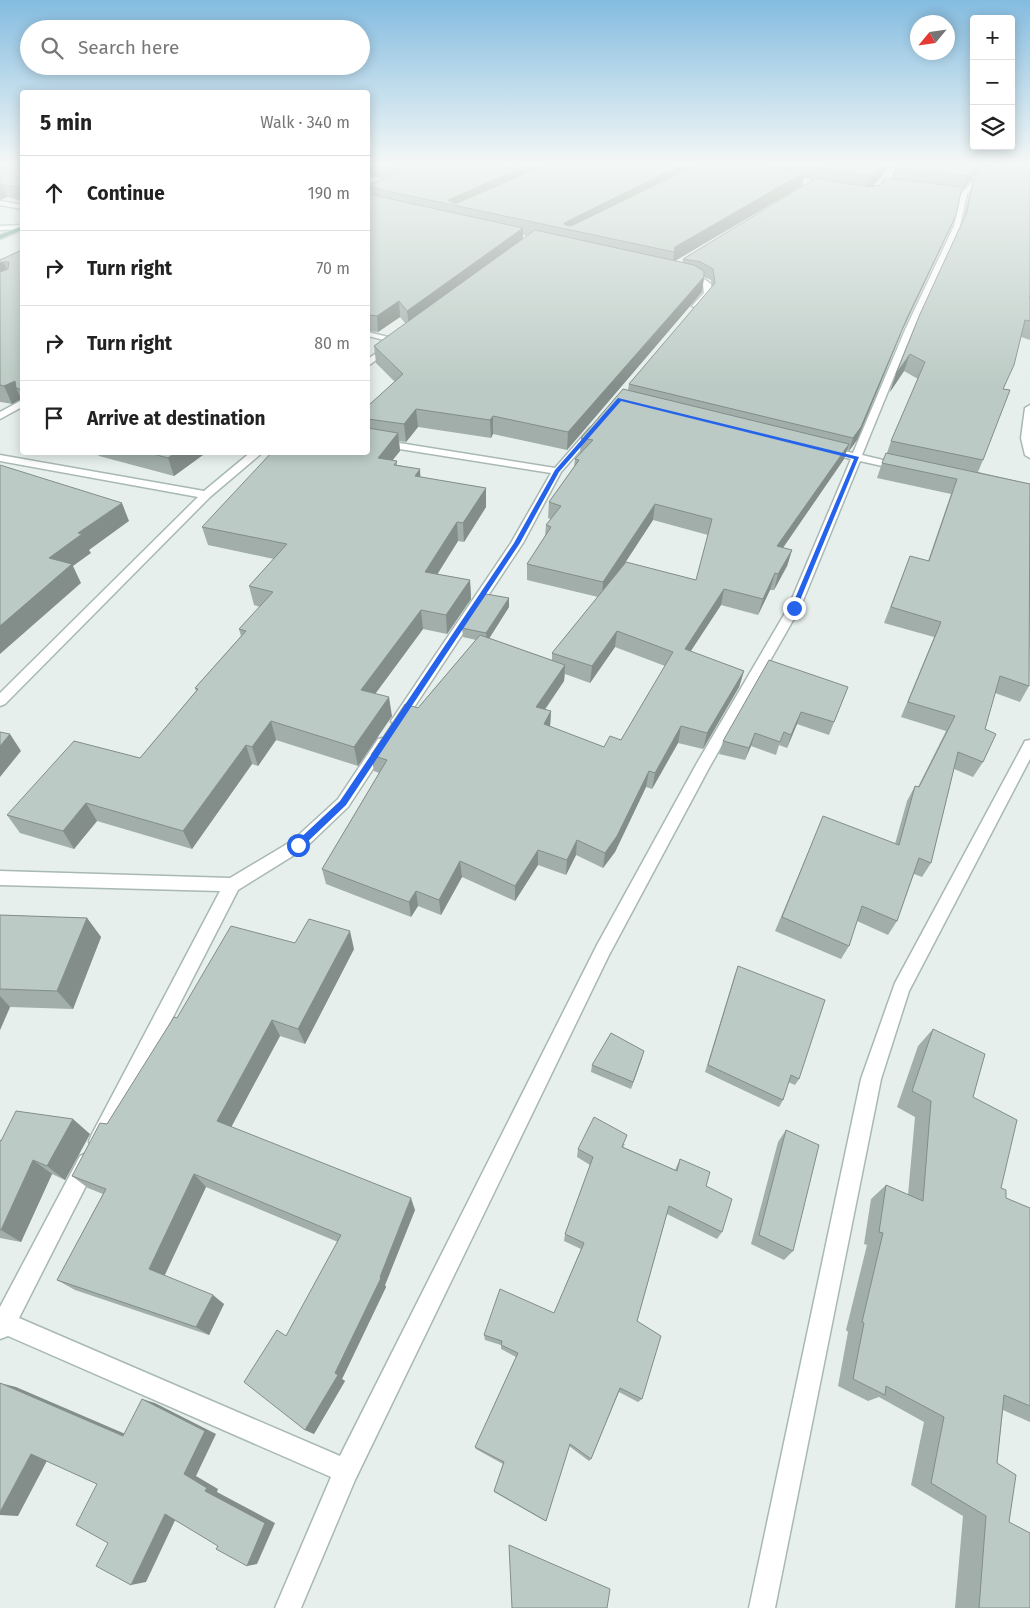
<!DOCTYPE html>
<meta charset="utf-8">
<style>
:root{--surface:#fff;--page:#f6f6f6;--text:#222;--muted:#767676;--line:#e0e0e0}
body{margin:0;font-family:"Fira Sans",sans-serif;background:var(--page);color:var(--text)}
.controls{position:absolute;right:15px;top:15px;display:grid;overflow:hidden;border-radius:5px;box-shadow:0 2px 12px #0003}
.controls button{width:45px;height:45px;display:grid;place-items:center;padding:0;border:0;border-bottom:1px solid var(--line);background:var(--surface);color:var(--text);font:25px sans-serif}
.compass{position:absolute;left:910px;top:15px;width:45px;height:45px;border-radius:50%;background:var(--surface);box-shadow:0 2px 12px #0003;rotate:241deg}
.stop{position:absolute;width:15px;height:15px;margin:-11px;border:4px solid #2563eb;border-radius:50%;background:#fff}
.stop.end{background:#2563eb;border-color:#fff;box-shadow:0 1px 5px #0008}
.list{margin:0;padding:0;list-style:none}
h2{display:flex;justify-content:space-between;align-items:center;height:65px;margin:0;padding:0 20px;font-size:21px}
h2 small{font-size:16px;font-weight:400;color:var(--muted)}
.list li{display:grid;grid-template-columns:32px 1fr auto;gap:15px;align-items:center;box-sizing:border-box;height:75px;padding:0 20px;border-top:1px solid var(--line)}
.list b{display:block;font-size:19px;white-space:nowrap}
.list em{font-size:16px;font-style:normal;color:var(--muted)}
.icon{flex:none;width:28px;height:28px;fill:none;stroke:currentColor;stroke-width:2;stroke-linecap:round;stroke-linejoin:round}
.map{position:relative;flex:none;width:1030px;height:1608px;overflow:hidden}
.search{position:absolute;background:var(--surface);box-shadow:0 2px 12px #0003;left:20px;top:20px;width:350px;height:55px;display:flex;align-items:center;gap:12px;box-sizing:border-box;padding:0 18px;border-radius:28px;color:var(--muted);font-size:19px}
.panel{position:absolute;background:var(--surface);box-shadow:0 2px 12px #0003;left:20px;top:90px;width:350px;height:365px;border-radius:5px}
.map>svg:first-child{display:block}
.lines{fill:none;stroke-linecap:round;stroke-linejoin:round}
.lane-casing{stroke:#a8b8b2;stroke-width:3}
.street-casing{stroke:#a8b8b2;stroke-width:3}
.secondary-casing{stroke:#a4bbb3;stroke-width:3}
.primary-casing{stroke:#c2cac8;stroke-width:3}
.lane{fill:#fff;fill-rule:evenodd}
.street{fill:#fff;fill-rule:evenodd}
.secondary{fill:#fff;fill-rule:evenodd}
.primary{fill:#6aa596;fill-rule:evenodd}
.wall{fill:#a1aea9;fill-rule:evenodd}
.shaded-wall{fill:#838d89}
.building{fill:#bbcac4;stroke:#838d89}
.route{fill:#2563eb}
</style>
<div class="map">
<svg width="1030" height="1608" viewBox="0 0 1030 1608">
<rect width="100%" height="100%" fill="#e6efeb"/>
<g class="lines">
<defs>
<path id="lane" d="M368 162 387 167 388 168 368 176V172L379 168 368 166Z"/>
<g id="street">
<path d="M782 162H788L784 177 781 179 778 177Z"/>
<path d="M896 162H902L885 185H881Z"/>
<path d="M990 162H996L967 194 960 226 913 330 862 455 904 465 905 467 900 470 860 461 800 608 709 768 609 955 355 1480 301 1608H275L331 1477 8 1336 0 1339V1307L80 1156 87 1153 94 1156 97 1163 94 1170 19 1318 340 1456 597 945 697 763 788 608 851 459 822 452 820 450 825 447 853 453 905 330 954 226 961 194Z"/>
<path d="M0 201 22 205V209L0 205Z"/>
<path d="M683 273 698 275 711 284 712 293 699 308 692 306 704 293 703 285 693 279 683 277Z"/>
<path d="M368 332 400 340 394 342 396 344 395 346 368 366V359L392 342 368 336Z"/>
<path d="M22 400V407L0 419V412Z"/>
<path d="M1030 405V458L1025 455 1021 438 1025 408Z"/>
<path d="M593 427 598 430 561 472 523 543 403 724H393L391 721 393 718 511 543 551 473 368 444V438L555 468 590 428Z"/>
<path d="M251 452H263L210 497 5 704 0 706V693L198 497 0 461V455L204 491Z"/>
<path d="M383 738 388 739 390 743 348 807 304 849 238 890 106 1148 99 1151 92 1148 89 1141 92 1134 220 891 0 885V871L230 878 292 841 338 799 378 739Z"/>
<path d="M1030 740V759L909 991 881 1079 775 1608H749L861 1079 895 983 1023 745 1025 741Z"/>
</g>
<path id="secondary" d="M22 225V229L0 230V226Z"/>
<path id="primary" d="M22 226V230L0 239V235Z"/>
</defs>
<!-- lane casing -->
<use href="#lane" class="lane-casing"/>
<!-- street casing -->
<use href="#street" class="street-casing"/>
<!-- secondary casing -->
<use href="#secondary" class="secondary-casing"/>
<!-- primary casing -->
<use href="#primary" class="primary-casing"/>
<!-- lane -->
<use href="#lane" class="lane"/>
<!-- street -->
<use href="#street" class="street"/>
<!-- secondary -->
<use href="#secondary" class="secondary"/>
<!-- primary -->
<use href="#primary" class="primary"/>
</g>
<!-- wall -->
<g class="wall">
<path d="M0 162H22V201L7 197 0 200Z"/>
<path d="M368 162H780L779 168 788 169 789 162H893L874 186 880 185 891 179 894 168 898 162H987L962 190H961L956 215 952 225 903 329 857 440 849 451 846 450 844 459 783 548 792 550 787 566 774 590H770L758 615 721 605 690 652 744 671 739 687 703 749 678 743 652 789 646 787 615 852 603 868 576 855 566 875 538 865 515 901 462 877 441 915 418 906 411 917 326 884 322 869 379 773 374 771 371 755 418 708 476 640 463 637 462 628 509 598V607L489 638 552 660V653L598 597 527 580V564L545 536 546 525 551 519 548 518 549 502 574 467 575 459 580 453 581 438 628 390 629 384 712 287 711 280 704 277 702 292 567 450 493 434 491 438 418 427 406 442 399 441 400 451 392 460 397 461V465L420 469V477L486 488V507L464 542 458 541 437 574 470 580 471 599 447 634 423 629 375 694 392 716 358 766 276 740 258 766 252 764 192 849 97 821 74 849 20 833 7 815 140 758 196 691 195 688 241 636 239 629 260 607 254 605 249 586 274 559 208 545 202 527 368 452V405H369L395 382 376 363 374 346 406 324 400 317 378 332 369 331 370 338 368 340V185L382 179 370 177V170ZM803 178 813 180 683 259 682 263 675 261 802 186ZM523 235 527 236 523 239ZM653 520 708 535 696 580 625 563ZM615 647 665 666 621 740 604 747 550 727 551 711 545 710 564 681 565 674 590 683Z"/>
<path d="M973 181 1029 297H1030V340L1021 337 1003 389 983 460 978 472 1030 484 1029 686 1020 702 995 693 985 729 983 762 973 777 954 769 931 863 922 877 914 874 897 921 888 935 857 921 849 946 841 959 775 931 817 831 895 844 907 801 915 786 918 787 946 731 901 717 934 637 884 623 910 556 928 561 951 494 877 478 882 463 887 453 891 441 918 379 904 371 890 392 896 374 963 220 969 195Z"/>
<path d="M22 250V403L21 399 12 404 1 402H0V260Z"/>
<path d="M97 452H207L174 476 99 456Z"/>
<path d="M848 687 829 735 797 724 787 748 779 745 776 755 751 746 745 760 719 754 723 741Z"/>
<path d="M0 915 87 918 101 937 73 1009 10 1007 0 1030Z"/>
<path d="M354 949 305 1044 280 1036 231 1127 415 1210 385 1285 386 1287 342 1379 345 1381 314 1434 305 1430 286 1336 338 1242 206 1187 164 1275 224 1304 209 1335 75 1290 57 1280 103 1194 88 1188 72 1176 107 1124 177 1018Z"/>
<path d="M738 966 799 1079 795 1085 788 1082 783 1100 779 1107 705 1072 735 974Z"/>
<path d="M933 1029 973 1097 1001 1188 1006 1198 1030 1208V1422L1003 1410 997 1463 1009 1522 1030 1608H955L963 1516 911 1485 924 1422 879 1397 868 1401 838 1386 848 1332 846 1330 867 1245 864 1244 871 1199 886 1185 908 1195 915 1117 897 1107 918 1046Z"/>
<path d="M642 1058 631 1089 591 1072 592 1065Z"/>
<path d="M786 1130 793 1251 784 1260 751 1244 778 1142Z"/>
<path d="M90 1134 65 1180 52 1174 21 1242 0 1238V1140Z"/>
<path d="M625 1144 623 1147 675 1170 680 1159 706 1186 722 1232 717 1239 667 1214 637 1321 642 1399 638 1402 619 1392 591 1459 589 1461 569 1446 546 1521H545L494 1492V1491L503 1464 476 1449 475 1447 516 1357 501 1349V1345L485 1340 484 1335 554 1313 581 1249 564 1241 565 1234 590 1165 577 1157 578 1149Z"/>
</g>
<!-- shaded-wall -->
<g class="shaded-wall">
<path d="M368 162H371L369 164 370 170H368Z"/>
<path d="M535 162H564L464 208 448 200Z"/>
<path d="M687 162H704L575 231 564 229V223Z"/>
<path d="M886 162H893L872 188 865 189 869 176Z"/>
<path d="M980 162H987L962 190 967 176Z"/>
<path d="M805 172 802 186 673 262 672 267 675 247Z"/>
<path d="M0 184H2L7 197 0 200Z"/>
<path d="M956 215 952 225 903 329 857 440 849 451 853 438 907 318Z"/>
<path d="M523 228V243L409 327 407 311Z"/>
<path d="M4 262 10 277 0 281V263Z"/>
<path d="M704 277 702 292 567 450 568 432Z"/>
<path d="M399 301 400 317 378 332 377 316Z"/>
<path d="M368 322 370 338 368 340Z"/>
<path d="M910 354 904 371 890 392 896 374Z"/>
<path d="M15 381 16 388 21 399 12 404 4 386Z"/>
<path d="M416 409 418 427 406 442 404 424Z"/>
<path d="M493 416V434L491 438 490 420Z"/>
<path d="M398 433 400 451 380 476 378 458Z"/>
<path d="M849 444 844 459 773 562 777 546Z"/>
<path d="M176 452H207L174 476 168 458Z"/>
<path d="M420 469 421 488 415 476Z"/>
<path d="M486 488V507L464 542 463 523Z"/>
<path d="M122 503 129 521 89 550 91 553 73 566 81 583 0 654V626L49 558 78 533Z"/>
<path d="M655 504 653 520 602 598 603 582Z"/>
<path d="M457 522 458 541 427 591 425 572Z"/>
<path d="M792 550 787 566 774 590 778 574Z"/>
<path d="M775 573 770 590 758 615 763 599Z"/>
<path d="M470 580 471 599 447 634 446 615Z"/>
<path d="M724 589 721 605 681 666 685 649Z"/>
<path d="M509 598V607L487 642 486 633Z"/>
<path d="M421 610 423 629 364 709 361 690Z"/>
<path d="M617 631 615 647 590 683 592 666Z"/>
<path d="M565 665 564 681 535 723 536 707Z"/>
<path d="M744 671 739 687 703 749 707 733Z"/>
<path d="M389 697 392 716 358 766 354 747Z"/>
<path d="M551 711 550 727 544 724Z"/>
<path d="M801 712 797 724 787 748 791 735Z"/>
<path d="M271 721 276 740 258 766 252 747Z"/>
<path d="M681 726 678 743 652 789 655 773Z"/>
<path d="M755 733 751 746 745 760 749 748Z"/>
<path d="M10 734 21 751 0 777V746Z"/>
<path d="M246 745 252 764 192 849 183 831Z"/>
<path d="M649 771 646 787 615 852 603 868 605 853Z"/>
<path d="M86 803 97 821 74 849 63 831Z"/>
<path d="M577 840 576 855 566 875 567 860Z"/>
<path d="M538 850V865L515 901V886Z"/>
<path d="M460 861 462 877 441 915 439 900Z"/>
<path d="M416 891 418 906 411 917 409 902Z"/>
<path d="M87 918 101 937 73 1009 57 991Z"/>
<path d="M350 931 354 949 305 1044 298 1029Z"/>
<path d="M0 996 10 1007 0 1030Z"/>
<path d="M272 1020 280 1036 227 1135 217 1121Z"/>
<path d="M644 1051 642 1058 631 1089 633 1082Z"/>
<path d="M73 1119 90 1134 65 1180 47 1166Z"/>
<path d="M33 1160 52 1174 21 1242 1 1230Z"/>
<path d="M194 1174 206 1187 163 1279 149 1269Z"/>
<path d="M411 1198 415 1210 385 1285 386 1287 342 1379 345 1381 314 1434 305 1430 335 1373 380 1277Z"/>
<path d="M213 1295 224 1304 209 1335 196 1327Z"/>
<path d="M0 1383 16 1387 137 1439 123 1436Z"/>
<path d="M142 1399 155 1403 216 1434 196 1476 218 1489 217 1492 275 1523 257 1564 247 1566 184 1474Z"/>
<path d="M31 1454 49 1457 18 1516 0 1515V1512Z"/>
<path d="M165 1514H178L146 1582 131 1585Z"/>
</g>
<!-- building -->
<g class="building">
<path d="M9 162H22V188L2 184H0V163Z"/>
<path d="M372 162H535L448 200 455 204 552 162H687L564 223 565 225 571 226 703 162H751L805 172 675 247 674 252 368 187V185L405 171 369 164Z"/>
<path d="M789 162H886L876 175 869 176Z"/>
<path d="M898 162H980L967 176 894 168Z"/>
<path d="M991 162H1030V295L1029 297H1030V321L1025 320 1014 365 1003 389 1010 390 983 460 891 441 925 362 910 354 896 374 920 314 967 212 973 181Z"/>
<path d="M816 178 867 187 880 185 887 178 962 187 956 215 907 318 861 427 853 438 629 384 715 283 713 269 701 262 683 259Z"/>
<path d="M368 194 523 228 407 311 399 301 377 316 368 315Z"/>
<path d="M535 230 694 265 704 271V277L568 432 493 416 490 420 416 409 404 424 368 419V405H369L403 374 374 346Z"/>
<path d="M22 250V390L16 388 15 381 4 386 0 385V272L8 269 9 262H4L0 263V260Z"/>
<path d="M623 389 849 444 777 546 792 550 778 574 775 573 763 599 724 589 685 649 744 671 707 733 681 726 655 773 649 771 617 836 605 853 577 840 567 860 538 850 515 886 460 861 439 900 416 891 409 902 322 869 387 760 371 755 405 704 418 708 480 635 565 665 536 707 551 711 544 724 604 747 610 736 621 740 673 652 617 631 592 666 552 653 626 562 696 580 712 519 655 504 603 582 527 564 551 527 546 525 561 506 549 502 579 460 575 459 593 440 581 438Z"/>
<path d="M368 428 398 433 378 458 397 461 394 465 420 469 415 476 486 488 463 523 457 522 425 572 470 580 446 615 421 610 361 690 389 697 354 747 271 721 252 747 246 745 183 831 86 803 63 831 7 815 74 741 140 758 198 689 195 688 246 631 239 629 273 592 249 586 287 544 202 527 272 452H368Z"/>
<path d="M146 452H176L168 458Z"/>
<path d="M886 453 1030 484 1029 686 1000 676 985 729 996 734 983 762 958 752 931 863 919 858 897 921 862 906 849 946 782 917 823 816 899 845 915 786 919 787 955 716 908 702 941 622 891 607 910 556 929 561 957 479 882 463Z"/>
<path d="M0 465 122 503 78 533 82 534 49 558 72 564 0 626Z"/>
<path d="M486 594 509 598 486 633 462 628Z"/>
<path d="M769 660 848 687 834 722 801 712 791 735 784 732 780 742 755 733 749 748 723 741Z"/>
<path d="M0 732 10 734 0 746Z"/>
<path d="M0 915 87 918 57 991 0 989Z"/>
<path d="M309 919 350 931 298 1029 272 1020 217 1121 411 1198 380 1277 381 1278 335 1373 338 1375 305 1430 244 1382 277 1330 286 1336 341 1235 194 1174 149 1269 213 1295 196 1327 57 1280 106 1189 72 1176 100 1123 107 1124 174 1017 177 1018 231 926 295 943Z"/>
<path d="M738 966 825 1000 799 1079 791 1075 783 1100 708 1065Z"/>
<path d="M933 1029 985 1054 973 1097 1017 1120 1001 1188 1006 1190V1198L1030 1208V1406L1004 1395 997 1463 1016 1475 1009 1522 1030 1533V1608H979L986 1516 931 1483 944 1417 886 1386 885 1395 853 1379 864 1323 862 1322 883 1233 879 1232 886 1185 923 1201 931 1101 912 1091Z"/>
<path d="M611 1033 644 1051 633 1082 592 1065Z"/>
<path d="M16 1111 73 1119 47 1166 33 1160 1 1230H0V1140L1 1141Z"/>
<path d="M594 1117 627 1135 622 1147 677 1171 680 1159 710 1172 706 1186 732 1199 722 1232 669 1206 637 1321 661 1336 642 1399 620 1388 591 1459 570 1444 546 1521 494 1491 504 1462 475 1447 518 1353 501 1345 502 1341 484 1335 500 1289 554 1313 584 1243 565 1234 593 1157 578 1149Z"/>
<path d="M786 1130 819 1145 793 1251 759 1235Z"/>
<path d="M0 1383 123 1436 142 1399 205 1431 184 1474 207 1488 205 1491 265 1523 247 1566 216 1549 218 1546 165 1514 131 1585 96 1566 108 1543 76 1525 97 1484 31 1454 0 1512Z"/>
<path d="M509 1545 610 1589 607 1608H512Z"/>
</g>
<!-- sky -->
<linearGradient id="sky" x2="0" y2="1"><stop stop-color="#84bce0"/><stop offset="0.42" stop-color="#f4f8f6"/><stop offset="1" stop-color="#f4f8f6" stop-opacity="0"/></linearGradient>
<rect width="1030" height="388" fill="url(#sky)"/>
<!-- route -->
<path class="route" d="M618 398 859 457 796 610 791 608 854 459 621 401 559 472 520 543 346 805 301 848H295V843L340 801 514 543 555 470Z"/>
</svg>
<div class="controls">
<button>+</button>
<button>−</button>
<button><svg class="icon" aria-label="layers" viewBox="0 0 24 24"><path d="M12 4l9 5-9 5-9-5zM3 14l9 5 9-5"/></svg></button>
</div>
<svg class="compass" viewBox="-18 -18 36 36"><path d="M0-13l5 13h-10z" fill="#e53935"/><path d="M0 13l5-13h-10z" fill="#767676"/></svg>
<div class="stop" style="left:298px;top:845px"></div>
<div class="stop end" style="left:794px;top:608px"></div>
<div class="search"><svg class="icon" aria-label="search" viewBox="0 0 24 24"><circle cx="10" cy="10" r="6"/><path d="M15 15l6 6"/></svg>Search here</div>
<section class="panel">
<h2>5 min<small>Walk · 340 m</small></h2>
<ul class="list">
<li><svg class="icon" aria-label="ahead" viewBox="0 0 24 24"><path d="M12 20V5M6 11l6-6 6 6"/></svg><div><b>Continue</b></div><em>190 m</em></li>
<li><svg class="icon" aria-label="right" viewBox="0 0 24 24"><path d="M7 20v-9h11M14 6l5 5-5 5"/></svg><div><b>Turn right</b></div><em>70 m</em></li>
<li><svg class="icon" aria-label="right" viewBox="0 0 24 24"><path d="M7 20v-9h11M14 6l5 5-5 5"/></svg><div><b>Turn right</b></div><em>80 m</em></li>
<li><svg class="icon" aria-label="arrive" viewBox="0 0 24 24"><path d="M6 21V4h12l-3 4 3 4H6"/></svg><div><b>Arrive at destination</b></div></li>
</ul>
</section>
</div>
